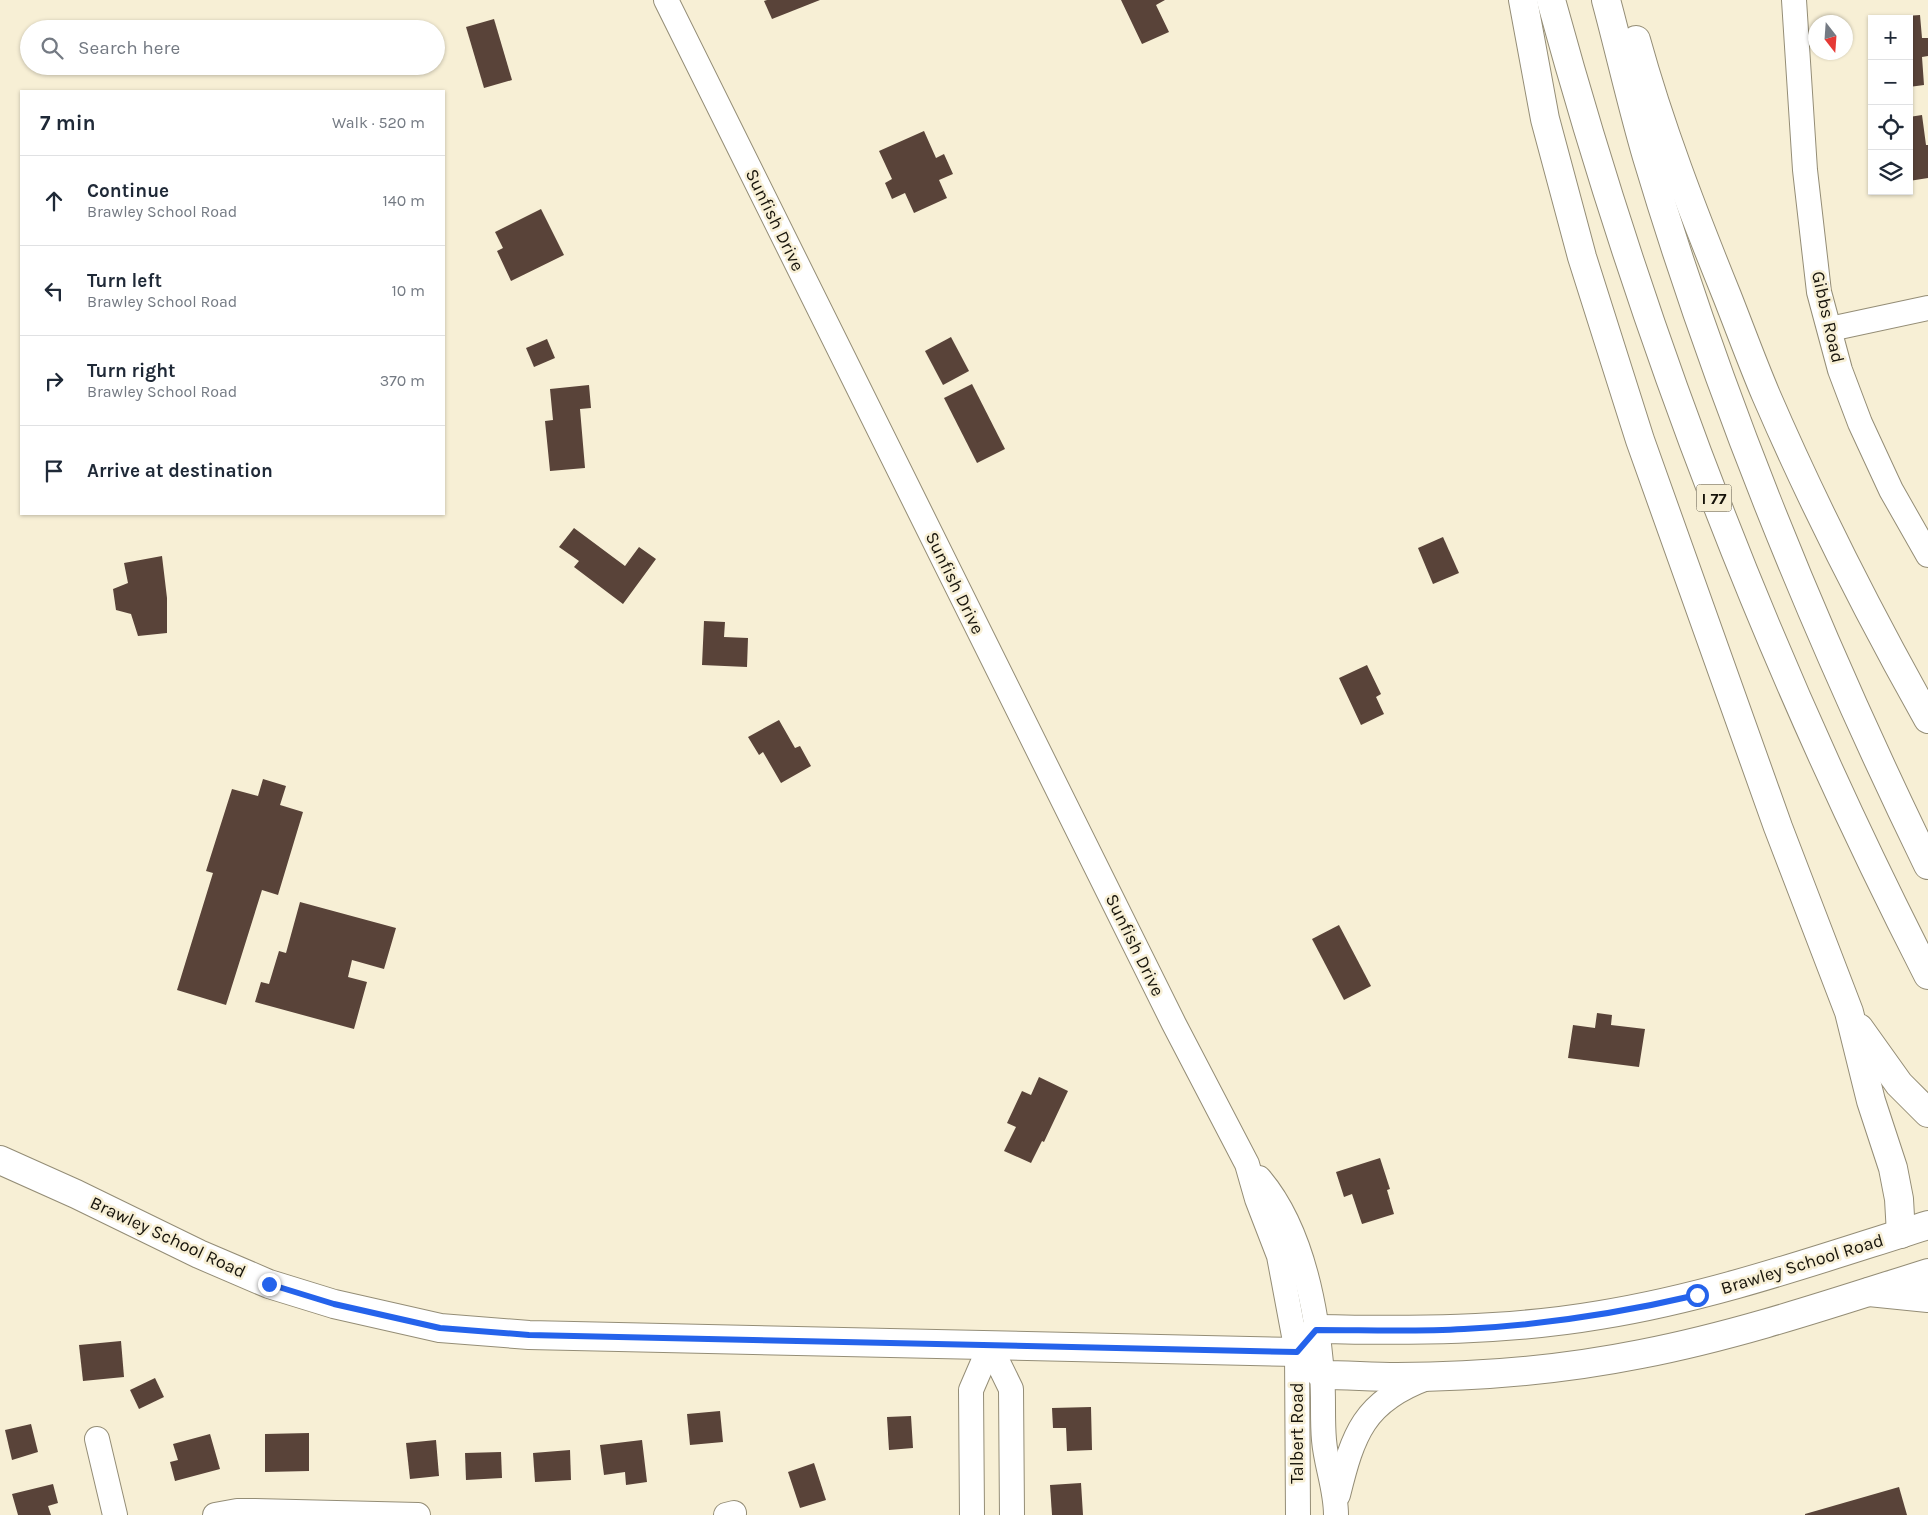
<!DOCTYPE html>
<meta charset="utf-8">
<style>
:root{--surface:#fff;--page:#f2f2f3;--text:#1f2937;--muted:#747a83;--line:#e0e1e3}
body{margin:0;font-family:Karla,sans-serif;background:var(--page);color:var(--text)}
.controls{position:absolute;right:15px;top:15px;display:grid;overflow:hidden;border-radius:0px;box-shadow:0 1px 4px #0004}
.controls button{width:45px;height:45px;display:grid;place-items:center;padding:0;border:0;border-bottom:1px solid var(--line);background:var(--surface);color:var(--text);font:25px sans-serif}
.compass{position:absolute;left:1808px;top:15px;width:45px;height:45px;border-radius:50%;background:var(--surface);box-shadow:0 1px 4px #0004;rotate:163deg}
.stop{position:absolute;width:15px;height:15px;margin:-11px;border:4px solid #2563eb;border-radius:50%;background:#fff}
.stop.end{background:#2563eb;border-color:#fff;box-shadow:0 1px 5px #0008}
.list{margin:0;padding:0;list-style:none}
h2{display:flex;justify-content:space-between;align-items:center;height:65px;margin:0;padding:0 20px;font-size:21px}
h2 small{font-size:16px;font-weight:400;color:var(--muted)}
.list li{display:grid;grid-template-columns:32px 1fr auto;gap:15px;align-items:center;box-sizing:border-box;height:90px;padding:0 20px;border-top:1px solid var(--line)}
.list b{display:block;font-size:19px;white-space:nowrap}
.list p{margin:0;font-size:16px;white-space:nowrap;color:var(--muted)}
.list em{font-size:16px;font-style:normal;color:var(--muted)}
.icon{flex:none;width:28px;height:28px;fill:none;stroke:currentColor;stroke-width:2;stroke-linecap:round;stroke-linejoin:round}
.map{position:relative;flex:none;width:1928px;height:1515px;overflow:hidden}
.search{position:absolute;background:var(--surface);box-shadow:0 1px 4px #0004;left:20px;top:20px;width:425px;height:55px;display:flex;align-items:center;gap:12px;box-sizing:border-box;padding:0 18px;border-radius:28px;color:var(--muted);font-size:19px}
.panel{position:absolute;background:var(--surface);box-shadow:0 1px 4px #0004;left:20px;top:90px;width:425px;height:425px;border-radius:0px}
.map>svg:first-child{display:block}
.building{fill:#594339}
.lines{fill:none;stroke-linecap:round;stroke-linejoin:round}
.minor-casing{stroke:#948d76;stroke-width:26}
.major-casing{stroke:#948d76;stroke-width:30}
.highway-casing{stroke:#948d76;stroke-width:30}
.minor{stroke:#fff;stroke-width:24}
.major{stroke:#fff;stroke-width:28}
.highway{stroke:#fff;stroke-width:28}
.route{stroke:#2563eb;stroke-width:6}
.labels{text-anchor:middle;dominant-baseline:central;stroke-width:5;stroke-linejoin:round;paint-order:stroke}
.shield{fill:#f7efd5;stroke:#5a5547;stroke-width:1}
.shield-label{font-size:16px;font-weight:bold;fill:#16130a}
.street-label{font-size:18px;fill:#16130a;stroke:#f7efd5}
</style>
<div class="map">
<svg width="1928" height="1515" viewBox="0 0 1928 1515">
<rect width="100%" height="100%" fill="#f7efd5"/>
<!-- building -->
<g class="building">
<path d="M767 0H820L772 19 764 1Z"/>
<path d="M1121 0H1165L1156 5 1169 32 1142 44Z"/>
<path d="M1920 15 1922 38H1928V56L1922 57 1924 85 1909 87V19H1893V17Z"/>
<path d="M494 19 512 80 484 88 466 27Z"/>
<path d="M1922 115 1926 145H1928V178L1909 181V117Z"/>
<path d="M924 131 936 158 944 154 953 174 939 180 947 198 914 213 905 193 892 199 885 183 892 179 879 151Z"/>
<path d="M541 209 564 255 511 281 497 251 503 248 495 232Z"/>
<path d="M951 337 969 371 943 385 925 351Z"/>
<path d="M547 339 555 358 534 367 526 348Z"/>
<path d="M972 384 1005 449 977 463 944 398Z"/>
<path d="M589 385 591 408 580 409 585 468 550 471 545 421 553 420 550 389Z"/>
<path d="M574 528 625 566 639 547 656 559 623 604 574 567 579 561 559 547Z"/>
<path d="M1443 537 1459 573 1433 584 1418 548Z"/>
<path d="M162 556 167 598V633L138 636 131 614 116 610 113 589 128 583 124 563Z"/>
<path d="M704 621 725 622 724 637 748 638 747 667 702 665Z"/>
<path d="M1367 665 1381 694 1376 697 1384 714 1361 725 1339 678Z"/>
<path d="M779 720 795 748 800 746 811 766 781 783 763 752 759 755 748 737Z"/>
<path d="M263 779 286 786 280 805 303 812 278 895 262 890 226 1005 177 990 213 873 206 871 232 789 258 796Z"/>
<path d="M300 902 396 928 384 969 352 960 348 977 367 982 354 1029 255 1002 261 982 269 984 279 951 286 953Z"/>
<path d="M1339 925 1371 986 1344 1000 1312 939Z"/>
<path d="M1597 1013 1612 1015 1611 1025 1645 1029 1639 1067 1568 1058 1573 1025 1595 1028Z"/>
<path d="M1039 1077 1068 1091 1044 1142 1042 1141 1031 1163 1004 1151 1016 1127 1007 1123 1022 1091 1031 1095Z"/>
<path d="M1380 1158 1390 1189 1387 1190 1394 1214 1362 1224 1352 1194 1344 1197 1336 1172Z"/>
<path d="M121 1341 124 1377 83 1381 79 1345Z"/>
<path d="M155 1378 164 1397 139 1409 130 1390Z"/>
<path d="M1091 1407 1092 1450 1067 1451 1066 1428H1053L1052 1408Z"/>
<path d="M720 1411 723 1442 690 1445 687 1414Z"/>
<path d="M911 1416 913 1448 889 1450 887 1417Z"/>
<path d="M31 1424 38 1452 12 1460 5 1430Z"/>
<path d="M309 1433V1471L265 1472V1434Z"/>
<path d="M210 1434 220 1469 175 1481 170 1462 178 1460 173 1444Z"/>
<path d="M436 1440 439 1476 410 1479 406 1443Z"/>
<path d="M642 1440 647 1482 626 1485 625 1472 604 1475 600 1445Z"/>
<path d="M570 1450 571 1480 535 1482 533 1453Z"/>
<path d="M501 1452 502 1478 466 1480 465 1453Z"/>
<path d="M814 1463 826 1500 800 1508 788 1472Z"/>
<path d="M1081 1483 1083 1515H1052L1050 1485Z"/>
<path d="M53 1484 58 1503 48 1506 51 1515H18L12 1494Z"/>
<path d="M1899 1487 1907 1515H1805V1514Z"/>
</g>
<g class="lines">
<defs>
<g id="minor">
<path d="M666 0 1174 1024 1247 1164 1257 1199 1279 1256 1297 1352 1298 1515"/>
<path d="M1794 0 1805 170 1819 292 1840 370 1860 423 1891 490 1928 555"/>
<path d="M1830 329 1928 308"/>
<path d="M1259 1178C1302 1228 1317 1311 1322 1375 1324 1397 1322 1418 1324 1440 1326 1465 1336 1489 1336 1515"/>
<path d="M990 1346 1011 1389 1012 1515"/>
<path d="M97 1439 115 1515"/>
<path d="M1338 1495C1353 1434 1364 1401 1427 1378"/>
<path d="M215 1515 237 1511H255L418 1515"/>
<path d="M726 1515 734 1513"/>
<path d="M972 1515 971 1390 990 1346"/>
</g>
<g id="major">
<path d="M0 1160 76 1194 199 1254 269 1284 334 1304 440 1328 529 1335 1297 1352 1322 1375C1347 1375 1372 1377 1397 1377 1479 1377 1561 1370 1641 1354 1739 1335 1833 1303 1928 1273"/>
<path d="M1297 1352 1316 1329C1411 1331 1506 1331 1600 1315 1712 1297 1819 1259 1928 1225"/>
</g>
<g id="highway">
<path d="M1523 0 1545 119 1582 257 1640 440 1778 827 1849 1012 1871 1101 1893 1168 1899 1199 1901 1234"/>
<path d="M1551 0C1644 340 1767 661 1928 975"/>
<path d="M1606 0C1620 52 1632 106 1647 157 1720 401 1817 637 1928 865"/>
<path d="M1636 40C1660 127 1693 212 1727 296 1740 329 1752 362 1766 395 1814 506 1869 614 1928 719"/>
<path d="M1859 1028 1899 1084 1928 1113"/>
<path d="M1869 1292 1928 1298"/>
</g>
</defs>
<!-- minor casing -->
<use href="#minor" class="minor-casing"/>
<!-- major casing -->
<use href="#major" class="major-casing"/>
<!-- highway casing -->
<use href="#highway" class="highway-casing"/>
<!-- minor -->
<use href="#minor" class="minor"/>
<!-- major -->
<use href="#major" class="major"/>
<!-- highway -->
<use href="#highway" class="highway"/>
</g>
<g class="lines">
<!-- route -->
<path class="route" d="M269 1284 334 1304 440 1328 529 1335 1297 1352 1316 1330C1366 1330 1415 1332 1464 1329 1543 1325 1620 1313 1697 1295"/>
</g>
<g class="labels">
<!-- shield labels -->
<rect class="shield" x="1696.5" y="484.5" width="35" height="27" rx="4"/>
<g class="shield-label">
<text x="1714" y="498">I 77</text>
</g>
<!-- street labels -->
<g class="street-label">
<text transform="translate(775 220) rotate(64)">Sunfish Drive</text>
<text transform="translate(1828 317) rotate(77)">Gibbs Road</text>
<text transform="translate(955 583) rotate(64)">Sunfish Drive</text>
<text transform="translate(1135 945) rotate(64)">Sunfish Drive</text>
<text transform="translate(168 1237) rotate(25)">Brawley School Road</text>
<text transform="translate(1802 1264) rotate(-17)">Brawley School Road</text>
<text transform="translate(1297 1433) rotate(-90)">Talbert Road</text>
</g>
</g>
</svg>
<div class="controls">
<button>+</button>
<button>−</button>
<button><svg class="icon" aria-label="locate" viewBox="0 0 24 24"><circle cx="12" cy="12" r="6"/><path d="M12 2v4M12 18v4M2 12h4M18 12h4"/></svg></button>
<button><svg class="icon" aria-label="layers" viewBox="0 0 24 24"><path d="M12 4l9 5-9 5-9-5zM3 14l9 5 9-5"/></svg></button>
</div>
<svg class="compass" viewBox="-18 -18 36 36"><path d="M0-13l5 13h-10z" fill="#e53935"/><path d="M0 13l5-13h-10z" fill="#747a83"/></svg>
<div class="stop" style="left:1697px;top:1295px"></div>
<div class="stop end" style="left:269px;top:1284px"></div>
<div class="search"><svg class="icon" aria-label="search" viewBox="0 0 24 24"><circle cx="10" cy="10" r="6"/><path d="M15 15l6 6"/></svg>Search here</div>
<section class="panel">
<h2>7 min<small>Walk · 520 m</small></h2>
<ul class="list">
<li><svg class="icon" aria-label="ahead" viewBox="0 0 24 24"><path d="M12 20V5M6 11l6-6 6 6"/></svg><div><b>Continue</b><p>Brawley School Road</p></div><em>140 m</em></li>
<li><svg class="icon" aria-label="left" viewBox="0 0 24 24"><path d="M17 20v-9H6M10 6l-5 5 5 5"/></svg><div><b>Turn left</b><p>Brawley School Road</p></div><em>10 m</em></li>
<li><svg class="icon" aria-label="right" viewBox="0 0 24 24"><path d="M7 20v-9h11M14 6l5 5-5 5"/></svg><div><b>Turn right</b><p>Brawley School Road</p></div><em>370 m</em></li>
<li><svg class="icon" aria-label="arrive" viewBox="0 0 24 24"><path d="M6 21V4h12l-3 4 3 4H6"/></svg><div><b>Arrive at destination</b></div></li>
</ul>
</section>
</div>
